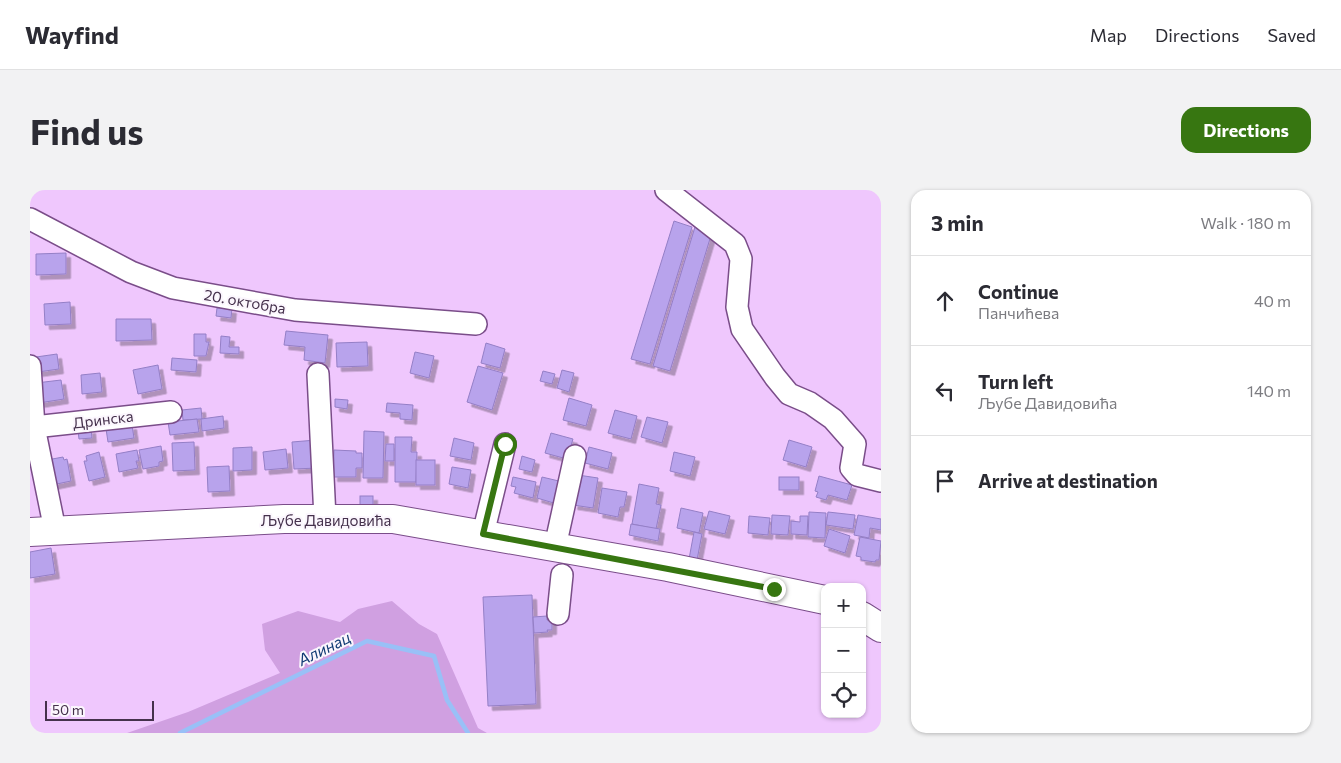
<!DOCTYPE html>
<meta charset="utf-8">
<style>
:root{--surface:#fff;--page:#f2f2f3;--text:#2b2b33;--muted:#7c7c81;--line:#e1e1e2;--accent:#377611}
body{margin:0;font-family:Commissioner,sans-serif;background:var(--page);color:var(--text)}
.controls{position:absolute;right:15px;bottom:15px;display:grid;overflow:hidden;border-radius:10px;box-shadow:0 1px 4px #0004}
.controls button{width:45px;height:45px;display:grid;place-items:center;padding:0;border:0;border-bottom:1px solid var(--line);background:var(--surface);color:var(--text);font:25px sans-serif}
.scale{position:absolute;left:15px;bottom:12px;width:109px;box-sizing:border-box;padding-left:5px;border:2px solid #45314c;border-top:0;font-size:14px;line-height:18px;white-space:nowrap;color:#45314c;-webkit-text-stroke:4px #fbf6fd;paint-order:stroke}
.stop{position:absolute;width:15px;height:15px;margin:-11px;border:4px solid #377611;border-radius:50%;background:#fff}
.stop.end{background:#377611;border-color:#fff;box-shadow:0 1px 5px #0008}
.list{margin:0;padding:0;list-style:none}
h2{display:flex;justify-content:space-between;align-items:center;height:65px;margin:0;padding:0 20px;font-size:21px}
h2 small{font-size:16px;font-weight:400;color:var(--muted)}
.list li{display:grid;grid-template-columns:32px 1fr auto;gap:15px;align-items:center;box-sizing:border-box;height:90px;padding:0 20px;border-top:1px solid var(--line)}
.list b{display:block;font-size:19px;white-space:nowrap}
.list p{margin:0;font-size:16px;white-space:nowrap;color:var(--muted)}
.list em{font-size:16px;font-style:normal;color:var(--muted)}
.icon{flex:none;width:28px;height:28px;fill:none;stroke:currentColor;stroke-width:2;stroke-linecap:round;stroke-linejoin:round}
.map{position:relative;flex:none;width:851px;height:543px;overflow:hidden;border-radius:15px}
header{display:flex;align-items:center;gap:30px;box-sizing:border-box;height:70px;padding:0 25px;background:var(--surface);border-bottom:1px solid var(--line)}
header strong{font-size:24px}
nav{display:flex;gap:28px;margin-inline-start:auto;font-size:18px}
.intro{display:flex;align-items:center;justify-content:space-between;box-sizing:border-box;height:120px;padding:0 30px}
h1{margin:0;font-size:35px}
.button{padding:12px 22px;border-radius:15px;background:var(--accent);color:#fff;font-size:18px;font-weight:700}
main{display:flex;gap:30px;padding:0 30px}
aside{flex:1;background:var(--surface);border-radius:15px;box-shadow:0 1px 4px #0004}
.map>svg:first-child{display:block}
.green{fill:#d0a0e1}
.lines{fill:none;stroke-linecap:round;stroke-linejoin:round}
.stream{stroke:#99c0f7;stroke-width:4.5}
.building{fill:#b8a3ec;stroke:#947fc6;filter:url(#shadow)}
.minor-casing{stroke:#7a4d89;stroke-width:24}
.major-casing{stroke:#7a4d89;stroke-width:30}
.minor{stroke:#fff;stroke-width:21}
.major{stroke:#fff;stroke-width:28}
.route{stroke:#377611;stroke-width:6}
.labels{text-anchor:middle;dominant-baseline:central;stroke-width:4;stroke-linejoin:round;paint-order:stroke}
.street-label{font-size:15px;fill:#45314c;stroke:#fbf6fd}
.water-label{font-size:16px;font-style:italic;fill:#113b74;stroke:#fbf6fd}
</style>
<header>
<strong>Wayfind</strong>
<nav><a>Map</a><a>Directions</a><a>Saved</a></nav>
</header>
<div class="intro"><h1>Find us</h1><a class="button">Directions</a></div>
<main>
<div class="map">
<svg width="851" height="543" viewBox="0 0 851 543">
<defs>
<filter id="shadow"><feDropShadow dx="4.5" dy="4.5" stdDeviation="0" flood-color="#0004"/></filter>
</defs>
<rect width="100%" height="100%" fill="#efc7fd"/>
<!-- green -->
<path class="green" d="M362 411 389 434 407 444 448 538 457 543H97L158 522 250 483 235 460 232 434 268 421 310 432 328 419Z"/>
<g class="lines">
<!-- stream -->
<path class="stream" d="M150 543 337 451 404 466 417 510 438 543"/>
</g>
<!-- building -->
<g class="building">
<path d="M644 31 662 37 620 174 601 169Z"/>
<path d="M665 37 682 42 640 181 623 176Z"/>
<path d="M36 63V84L6 85V64Z"/>
<path d="M40 112 41 134 15 135 14 114Z"/>
<path d="M187 118 202 119 201 128 186 126Z"/>
<path d="M86 129H121L122 150 86 151Z"/>
<path d="M256 141 298 145 295 173 274 170 275 157 254 155Z"/>
<path d="M164 144H176V152H179L176 166H164Z"/>
<path d="M191 146 200 147 199 157H209V164L190 163Z"/>
<path d="M337 152 338 176 307 177 306 153Z"/>
<path d="M456 153 475 159 470 178 451 173Z"/>
<path d="M385 162 404 166 399 188 380 183Z"/>
<path d="M27 164 29 179 8 182 6 167Z"/>
<path d="M142 168 167 170 166 182 141 180Z"/>
<path d="M128 175 132 199 108 204 103 180Z"/>
<path d="M448 176 473 183 462 220 437 212Z"/>
<path d="M532 180 544 183 539 202 527 198Z"/>
<path d="M513 181 525 184 522 194 510 191Z"/>
<path d="M70 183 72 202 52 204 51 185Z"/>
<path d="M31 190 34 209 9 213 6 193Z"/>
<path d="M539 208 562 215 556 236 533 230Z"/>
<path d="M305 209 318 210 317 219 305 217Z"/>
<path d="M357 213 383 215 382 230 370 229V223L356 222Z"/>
<path d="M171 218 172 229 153 230 152 220Z"/>
<path d="M585 220 607 226 601 249 578 243Z"/>
<path d="M193 226 194 238 172 241 171 229Z"/>
<path d="M617 227 638 232 632 253 611 247Z"/>
<path d="M167 229 169 242 140 245 138 232Z"/>
<path d="M102 235 104 248 78 252 76 239Z"/>
<path d="M61 239 62 248 49 249 48 241Z"/>
<path d="M334 241 354 242 353 288H333Z"/>
<path d="M521 243 543 249 537 269 515 263Z"/>
<path d="M365 247H382L381 262H387L386 292H365Z"/>
<path d="M424 248 444 253 441 270 420 266Z"/>
<path d="M286 250 288 278 264 279 262 252Z"/>
<path d="M759 250 782 257 776 277 753 270Z"/>
<path d="M164 252 165 280 143 281 142 253Z"/>
<path d="M356 254H364V271H355Z"/>
<path d="M131 256 133 271 129 272V276L113 279 109 260Z"/>
<path d="M222 257V280L203 281V258Z"/>
<path d="M559 257 582 263 578 279 555 273Z"/>
<path d="M256 259 258 278 235 280 233 262Z"/>
<path d="M107 260 109 271H106L108 278 89 282 86 264Z"/>
<path d="M304 260 326 261V263H332V278H326V287H303Z"/>
<path d="M69 262 75 287 59 291 54 271H57L56 266Z"/>
<path d="M644 262 665 267 660 286 640 281Z"/>
<path d="M492 266 505 270 502 282 489 279Z"/>
<path d="M33 267 34 270 37 269 41 291 22 295 17 270Z"/>
<rect x="386" y="270" width="19" height="25"/>
<path d="M199 276 200 301 178 302 177 277Z"/>
<path d="M422 277 441 280 438 298 419 294Z"/>
<path d="M548 285 568 288 563 318 543 315Z"/>
<path d="M789 286 822 295 817 310 798 305 796 310 786 307 788 302 785 301Z"/>
<path d="M483 287 506 292 503 308 484 303 486 297 481 296Z"/>
<path d="M512 287 533 292 527 314 507 308Z"/>
<rect x="749" y="287" width="20" height="13"/>
<path d="M609 294 629 298 626 314 631 315 626 339 602 334Z"/>
<path d="M572 298 597 302 594 317H590L588 327 568 323Z"/>
<rect x="330" y="306" width="13" height="9"/>
<path d="M651 318 673 323 669 343 647 338Z"/>
<path d="M679 321 700 326 695 344 674 339Z"/>
<path d="M779 322 796 323 795 348 778 347Z"/>
<path d="M798 322 825 325 823 339 796 335Z"/>
<path d="M742 325 760 326 758 345 741 344Z"/>
<path d="M828 325 851 329V340L840 338 839 348 824 345Z"/>
<path d="M719 326 740 328 738 345 718 343Z"/>
<path d="M770 326H778L777 345 761 344V331L770 332Z"/>
<path d="M601 334 630 339 628 351 599 345Z"/>
<path d="M799 339 820 346 815 363 794 356Z"/>
<path d="M664 342 672 344 667 370 659 369Z"/>
<path d="M830 347 851 351 849 370H846L845 372 831 370V367L826 366Z"/>
<path d="M21 358 25 384 0 388V362Z"/>
<path d="M502 405 506 514 458 516 453 407Z"/>
<path d="M517 426V430L522 429V440H517L518 442 504 443 503 427Z"/>
</g>
<g class="lines">
<defs>
<g id="minor">
<path d="M636 0 705 54 711 69 707 117 712 139 745 187 759 204 780 213 803 229 825 254 821 278 827 285 851 291"/>
<path d="M0 29 101 82 143 98 265 120 446 134"/>
<path d="M0 176 4 237 25 340"/>
<path d="M288 184 295 328"/>
<path d="M4 237 141 222"/>
<path d="M453 344 475 254"/>
<path d="M525 357 545 266"/>
<path d="M528 424 532 385"/>
</g>
<g id="major">
<path d="M0 342 254 329H363L638 377 795 410"/>
<path d="M832 426 851 438"/>
</g>
</defs>
<!-- minor casing -->
<use href="#minor" class="minor-casing"/>
<!-- major casing -->
<use href="#major" class="major-casing"/>
<!-- minor -->
<use href="#minor" class="minor"/>
<!-- major -->
<use href="#major" class="major"/>
</g>
<g class="lines">
<!-- route -->
<path class="route" d="M475 254 453 344 744 399"/>
</g>
<g class="labels">
<!-- street labels -->
<g class="street-label">
<text transform="translate(215 111) rotate(10)">20. октобра</text>
<text transform="translate(73 229) rotate(-7)">Дринска</text>
<text x="296" y="330">Љубе Давидовића</text>
</g>
<!-- water labels -->
<g class="water-label">
<text transform="translate(294 458) rotate(-26)">Алинац</text>
</g>
</g>
</svg>
<div class="controls">
<button>+</button>
<button>−</button>
<button><svg class="icon" aria-label="locate" viewBox="0 0 24 24"><circle cx="12" cy="12" r="6"/><path d="M12 2v4M12 18v4M2 12h4M18 12h4"/></svg></button>
</div>
<div class="scale">50 m</div>
<div class="stop" style="left:475px;top:254px"></div>
<div class="stop end" style="left:744px;top:399px"></div>
</div>
<aside>
<h2>3 min<small>Walk · 180 m</small></h2>
<ul class="list">
<li><svg class="icon" aria-label="ahead" viewBox="0 0 24 24"><path d="M12 20V5M6 11l6-6 6 6"/></svg><div><b>Continue</b><p>Панчићева</p></div><em>40 m</em></li>
<li><svg class="icon" aria-label="left" viewBox="0 0 24 24"><path d="M17 20v-9H6M10 6l-5 5 5 5"/></svg><div><b>Turn left</b><p>Љубе Давидовића</p></div><em>140 m</em></li>
<li><svg class="icon" aria-label="arrive" viewBox="0 0 24 24"><path d="M6 21V4h12l-3 4 3 4H6"/></svg><div><b>Arrive at destination</b></div></li>
</ul>
</aside>
</main>
